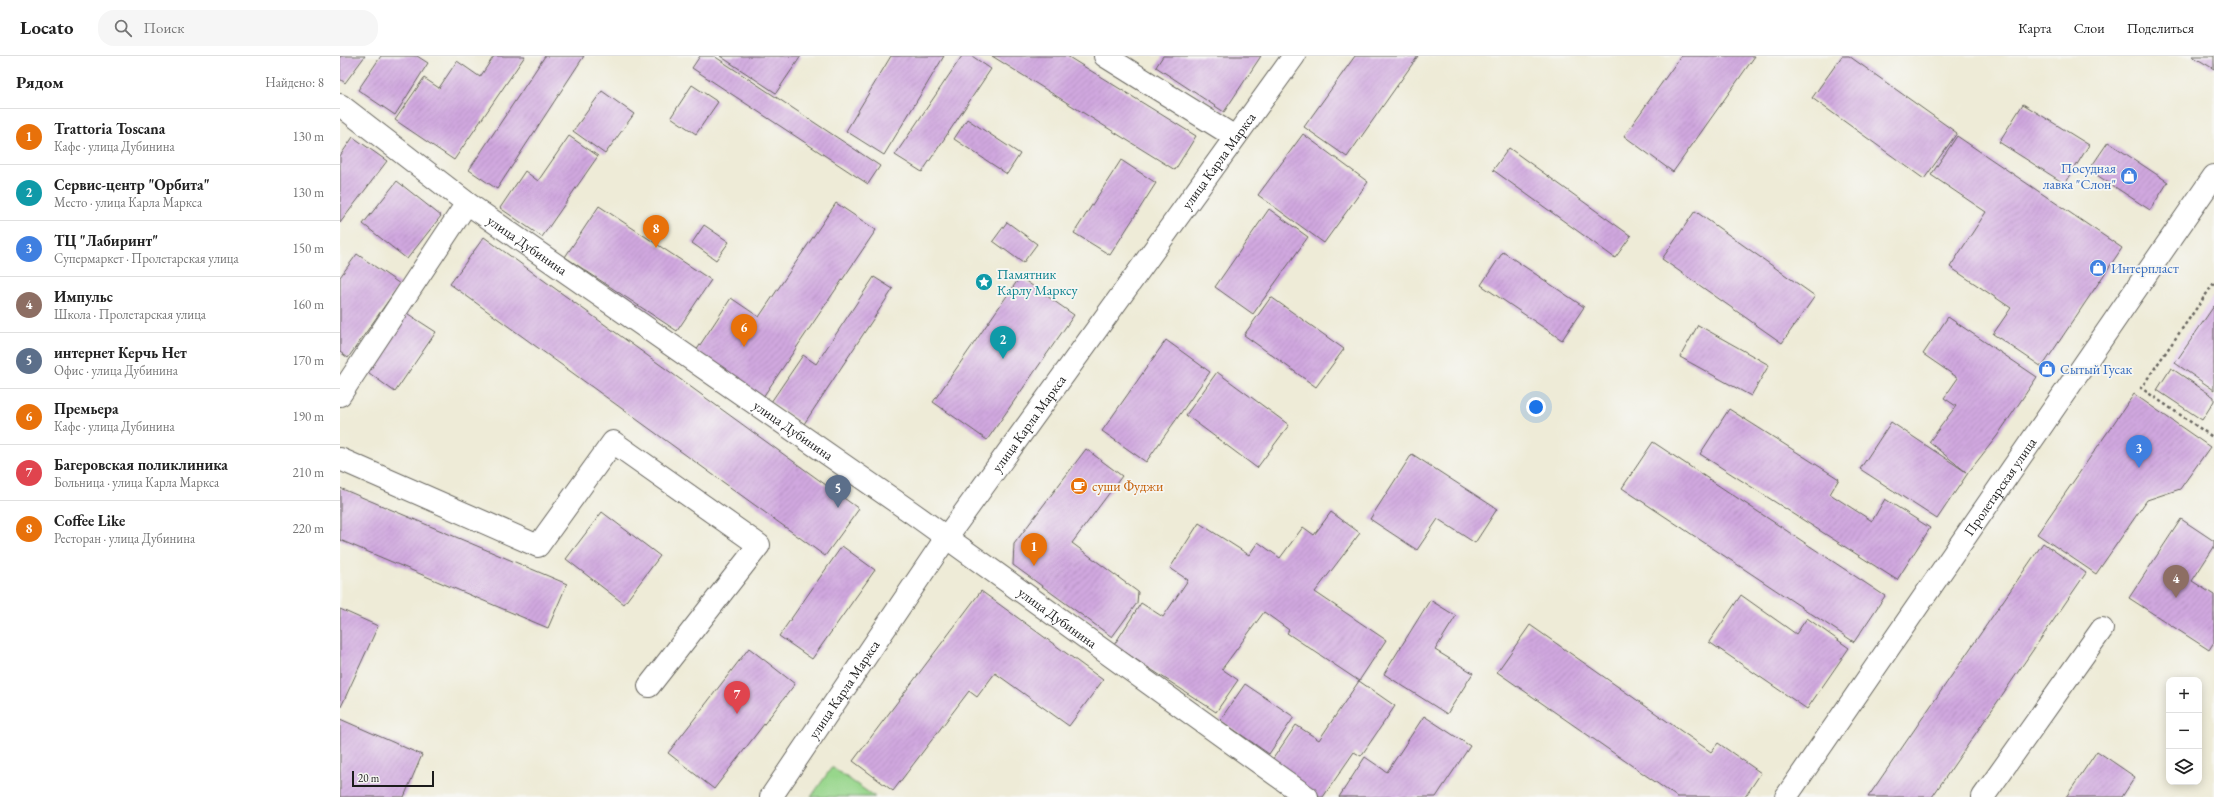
<!DOCTYPE html>
<html lang="ru">
<meta charset="utf-8">
<style>
:root{--surface:#fff;--page:#f6f6f6;--text:#222;--muted:#767676;--line:#e0e0e0;--accent:#2563eb}
body{margin:0;font-family:"EB Garamond",serif;background:var(--page);color:var(--text)}
.controls{position:absolute;right:12px;bottom:12px;display:grid;overflow:hidden;border-radius:8px;box-shadow:0 2px 10px #0003}
.controls button{width:36px;height:36px;display:grid;place-items:center;padding:0;border:0;border-bottom:1px solid var(--line);background:var(--surface);color:var(--text);font:20px sans-serif}
.scale{position:absolute;left:12px;bottom:10px;width:82px;box-sizing:border-box;padding-left:4px;border:2px solid #1c1c1c;border-top:0;font-size:11px;line-height:14px;white-space:nowrap;color:#1c1c1c;-webkit-text-stroke:3px #f6f6f2;paint-order:stroke}
.you{position:absolute;left:1196px;top:351px;width:14px;height:14px;margin:-10px;border:3px solid #fff;border-radius:50%;background:#1a73e8;box-shadow:0 0 0 6px #1a73e833}
.badge{display:grid;place-items:center;width:26px;height:26px;border-radius:50%;background:var(--accent);color:#fff;font-size:13px;font-weight:700}
.pin{position:absolute;translate:-50% -33px;filter:drop-shadow(0 1px 2px #0008)}
.pin::after{content:'';position:absolute;top:21px;width:14px;height:12px;background:inherit;clip-path:polygon(0 0,100% 0,50% 100%)}
.list{margin:0;padding:0;list-style:none}
h2{display:flex;justify-content:space-between;align-items:center;height:52px;margin:0;padding:0 16px;font-size:17px}
h2 small{font-size:13px;font-weight:400;color:var(--muted)}
.list li{display:grid;grid-template-columns:26px 1fr auto;gap:12px;align-items:center;box-sizing:border-box;height:56px;padding:0 16px;border-top:1px solid var(--line)}
.list b{display:block;font-size:15px;white-space:nowrap}
.list p{margin:0;font-size:13px;white-space:nowrap;color:var(--muted)}
.list em{font-size:13px;font-style:normal;color:var(--muted)}
.icon{flex:none;width:22px;height:22px;fill:none;stroke:currentColor;stroke-width:2;stroke-linecap:round;stroke-linejoin:round}
.map{position:relative;flex:none;width:1874px;height:741px;overflow:hidden}
header{display:flex;align-items:center;gap:24px;box-sizing:border-box;height:56px;padding:0 20px;background:var(--surface);border-bottom:1px solid var(--line)}
header strong{font-size:19px}
nav{display:flex;gap:22px;margin-inline-start:auto;font-size:14px}
.search{width:280px;height:36px;background:var(--page);display:flex;align-items:center;gap:10px;box-sizing:border-box;padding:0 14px;border-radius:16px;color:var(--muted);font-size:15px}
main{display:flex}
aside{flex:1;background:var(--surface)}
.map>svg:first-child{display:block}
.built{fill:#e7d2ef}
.park{fill:#97d68b;stroke:#5a7954}
.building{fill:url(#building-hatch)}
.lines{fill:none;stroke-linecap:round;stroke-linejoin:round}
.minor-casing{stroke:#66645d;stroke-width:24}
.major-casing{stroke:#66645d;stroke-width:24}
.path{stroke:#66645d;stroke-width:2.5;stroke-dasharray:3 3;stroke-linecap:butt}
.minor{stroke:#fff;stroke-width:22}
.major{stroke:#fff;stroke-width:22}
.labels{text-anchor:middle;dominant-baseline:central;stroke-width:3.5;stroke-linejoin:round;paint-order:stroke}
.street-label{font-size:14px;fill:#1c1c1c;stroke:#f6f6f2}
.shop-label{font-size:14px;fill:#366cbe;stroke:#f6f6f2;text-anchor:start}
.culture-label{font-size:14px;fill:#0d838f;stroke:#f6f6f2;text-anchor:start}
.food-label{font-size:14px;fill:#c56008;stroke:#f6f6f2;text-anchor:start}
</style>
<header>
<strong>Locato</strong>
<div class="search"><svg class="icon" aria-label="search" viewBox="0 0 24 24"><circle cx="10" cy="10" r="6"/><path d="M15 15l6 6"/></svg>Поиск</div>
<nav><a>Карта</a><a>Слои</a><a>Поделиться</a></nav>
</header>
<main>
<aside>
<h2>Рядом<small>Найдено: 8</small></h2>
<ul class="list">
<li><span class="badge" style="background:#e8710a">1</span><div><b>Trattoria Toscana</b><p>Кафе · улица Дубинина</p></div><em>130 m</em></li>
<li><span class="badge" style="background:#0f9aa8">2</span><div><b>Сервис-центр &quot;Орбита&quot;</b><p>Место · улица Карла Маркса</p></div><em>130 m</em></li>
<li><span class="badge" style="background:#3f7fe0">3</span><div><b>ТЦ &quot;Лабиринт&quot;</b><p>Супермаркет · Пролетарская улица</p></div><em>150 m</em></li>
<li><span class="badge" style="background:#8d6e63">4</span><div><b>Импульс</b><p>Школа · Пролетарская улица</p></div><em>160 m</em></li>
<li><span class="badge" style="background:#5c6f8a">5</span><div><b>интернет Керчь Нет</b><p>Офис · улица Дубинина</p></div><em>170 m</em></li>
<li><span class="badge" style="background:#e8710a">6</span><div><b>Премьера</b><p>Кафе · улица Дубинина</p></div><em>190 m</em></li>
<li><span class="badge" style="background:#e0444e">7</span><div><b>Багеровская поликлиника</b><p>Больница · улица Карла Маркса</p></div><em>210 m</em></li>
<li><span class="badge" style="background:#e8710a">8</span><div><b>Coffee Like</b><p>Ресторан · улица Дубинина</p></div><em>220 m</em></li>
</ul>
</aside>
<div class="map">
<svg width="1874" height="741" viewBox="0 0 1874 741">
<defs>
<pattern id="building-hatch" width="6" height="6" patternUnits="userSpaceOnUse"><rect width="6" height="6" fill="#d0a7df"/><path d="M-1 1l2-2M0 6l6-6M5 7l2-2" fill="none" stroke="#b28fbf"/></pattern>
</defs>
<rect width="100%" height="100%" fill="#f6f6f2"/>
<filter id="ink" filterUnits="userSpaceOnUse"><feTurbulence type="fractalNoise" baseFrequency=".025" numOctaves="2"/><feDisplacementMap in="SourceGraphic" scale="8" xChannelSelector="R" yChannelSelector="G"/><feConvolveMatrix kernelMatrix="1 2 1 2 8 2 1 2 1" color-interpolation-filters="sRGB"/></filter>
<filter id="wash" filterUnits="userSpaceOnUse"><feTurbulence type="fractalNoise" baseFrequency=".012" numOctaves="4" result="noise"/><feDisplacementMap in="SourceGraphic" scale="16" xChannelSelector="R" yChannelSelector="G"/><feGaussianBlur stdDeviation="0.9" result="paint"/><feColorMatrix in="noise" values="0 0 0 0 0 0 0 0 0 0 0 0 0 0 0 0 0 1.4 0 .05"/><feComposite in="paint" operator="in"/></filter>
<g filter="url(#wash)">
<rect width="100%" height="100%" fill="#eeebd7"/>
<!-- built -->
<path class="built" d="M1874 239V337L1827 306Z"/>
<!-- park -->
<path class="park" d="M492 711 535 741H471Z"/>
<g id="blocks">
<!-- building -->
<g class="building">
<path d="M0 0H25L5 27 0 23Z"/>
<path d="M41 0H77L88 7 55 59 18 34Z"/>
<path d="M154 0H185L114 104 55 64 84 22 99 32 117 5 140 21Z"/>
<path d="M205 0H244L157 133 129 114Z"/>
<path d="M360 0H374L540 110 528 128 352 12Z"/>
<path d="M380 0H461L436 37Z"/>
<path d="M551 0H604L544 99 506 75Z"/>
<path d="M622 0H632L651 13 582 116 555 99Z"/>
<path d="M652 0H727L856 80 835 114Z"/>
<path d="M823 0H921L884 56 816 11Z"/>
<path d="M1015 0H1078L1007 101 964 71Z"/>
<path d="M1341 0H1415L1333 116 1284 80Z"/>
<path d="M1502 0H1509L1617 77 1584 123 1472 42Z"/>
<path d="M1852 0H1874V13Z"/>
<path d="M352 29 378 46 356 78 331 61Z"/>
<path d="M262 35 294 58 265 98 233 75Z"/>
<path d="M1683 48 1749 89 1725 128 1659 86Z"/>
<path d="M627 63 680 98 667 118 614 83Z"/>
<path d="M963 78 1028 126 984 187 918 139Z"/>
<path d="M229 80 258 100 202 181 160 152 185 115 198 125Z"/>
<path d="M1617 80 1782 192 1702 311 1653 278 1671 252 1610 211 1646 156 1591 119Z"/>
<path d="M13 81 47 105 0 167V100Z"/>
<path d="M1768 86 1828 126 1810 154 1749 114Z"/>
<path d="M1169 92 1291 180 1275 202 1153 114Z"/>
<path d="M781 104 816 127 770 199 734 177Z"/>
<path d="M57 125 101 160 67 203 23 168Z"/>
<path d="M496 147 536 174 423 341 356 295 391 242 419 261Z"/>
<path d="M259 150 371 224 337 275 225 201Z"/>
<path d="M929 153 968 181 913 258 875 231Z"/>
<path d="M1355 155 1475 240 1442 287 1322 203Z"/>
<path d="M667 166 697 188 683 207 653 185Z"/>
<path d="M364 169 389 186 376 204 352 187Z"/>
<path d="M144 181 519 453 485 500 110 228Z"/>
<path d="M1163 196 1244 251 1222 284 1141 229Z"/>
<path d="M17 198 60 228 8 302 0 296V221Z"/>
<path d="M534 221 553 233 464 368 431 346 463 299 476 308Z"/>
<path d="M680 221 734 259 647 384 593 346Z"/>
<path d="M931 241 1004 293 976 331 904 279Z"/>
<path d="M1874 250V334L1835 307Z"/>
<path d="M65 256 96 276 55 336 25 314Z"/>
<path d="M1608 261 1697 321 1657 380 1628 417 1597 463 1520 413 1551 366 1626 416 1589 386 1616 350 1604 342 1618 322 1583 298Z"/>
<path d="M1358 269 1429 309 1411 340 1340 301Z"/>
<path d="M826 284 870 316 806 406 762 375Z"/>
<path d="M1831 312 1874 341V345L1862 364 1817 334Z"/>
<path d="M877 316 949 369 917 412 846 359Z"/>
<path d="M1794 338 1870 391 1840 433 1807 444 1756 518 1697 478Z"/>
<path d="M1389 353 1499 423 1490 438 1532 465 1545 443 1590 472 1557 524 1360 398Z"/>
<path d="M1313 386 1545 540 1514 586 1282 432Z"/>
<path d="M746 393 782 420 732 487 798 536 797 547 772 581 673 509 674 488Z"/>
<path d="M1072 398 1157 453 1135 487 1098 463 1077 494 1030 463Z"/>
<path d="M0 432 227 528 208 572 0 484Z"/>
<path d="M262 456 320 500 284 548 226 503Z"/>
<path d="M991 456 1020 477 975 536 1046 584 1019 625 947 577 949 574 924 556 882 613 898 624 876 656 774 589 801 547 823 561 848 524 830 512 859 467 909 499 918 486 940 502 963 471 974 479Z"/>
<path d="M1841 463 1874 485V491L1852 525 1874 539V586L1869 594 1789 542Z"/>
<path d="M1703 487 1746 517 1592 741H1528Z"/>
<path d="M502 490 535 514 472 603 439 580Z"/>
<path d="M641 535 763 624 729 670 655 617 637 641 629 635 553 735 513 705Z"/>
<path d="M1401 539 1456 578 1467 562 1509 592 1467 653 1369 586Z"/>
<path d="M1090 544 1116 560 1095 594 1133 617 1107 658 1044 618Z"/>
<path d="M0 553 38 570 0 653Z"/>
<path d="M1190 569 1371 696 1378 687 1421 717 1405 741H1337L1157 616Z"/>
<path d="M409 592 455 628 374 733 328 697Z"/>
<path d="M1019 625 1055 650 1021 700 1014 696 983 741H974L928 710 956 669 979 684Z"/>
<path d="M905 628 954 661 929 698 880 664Z"/>
<path d="M1084 660 1130 690 1096 741H999L1025 701 1047 716Z"/>
<path d="M0 663 82 699 64 741H0Z"/>
<path d="M1757 695 1795 721 1782 741H1726Z"/>
</g>
</g>
</g>
<g filter="url(#ink)">
<use href="#blocks" fill-opacity="0" stroke="#66645d" stroke-width="1"/>
<g class="lines">
<defs>
<g id="minor">
<path d="M765 0 895 81"/>
<path id="s1" d="M0 49 127 147 571 456 967 741"/>
<path d="M0 339 127 147"/>
<path d="M0 403 198 490 273 386 419 489 309 630"/>
<path id="s2" d="M1446 741 1874 120"/>
<path d="M1643 741 1762 573"/>
</g>
<g id="major">
<path id="s3" d="M431 741 606 482 954 0"/>
</g>
</defs>
<!-- minor casing -->
<use href="#minor" class="minor-casing"/>
<!-- major casing -->
<use href="#major" class="major-casing"/>
<!-- path -->
<path class="path" d="M1874 227 1801 332 1874 382"/>
<!-- minor -->
<use href="#minor" class="minor"/>
<!-- major -->
<use href="#major" class="major"/>
</g>
</g>
<!-- icons -->
<defs>
<symbol id="shop-disc" viewBox="-11 -11 22 22"><circle r="9.5" fill="#3f7fe0" stroke="#f6f6f2"/><path d="M-5-2.5h2.3a2.7 3.5 0 0 1 5.4 0H5L5.5 6h-11ZM-1.5-2.5h3a1.5 2.3 0 0 0-3 0Z" fill="#fff"/></symbol>
<symbol id="sight-disc" viewBox="-11 -11 22 22"><circle r="9.5" fill="#0f9aa8" stroke="#f6f6f2"/><path d="M0-6L1.8-2.2L6-1.7L2.9 1.2L3.7 5.4L0 3.3L-3.7 5.4L-2.9 1.2L-6-1.7L-1.8-2.2Z" fill="#fff"/></symbol>
<symbol id="cafe-disc" viewBox="-11 -11 22 22"><circle r="9.5" fill="#e8710a" stroke="#f6f6f2"/><path d="M-5.5-4.5H6V0H3Q3 3.5 0 3.5H-2.5Q-5.5 3.5-5.5 0ZM3-3.2v2h1.7v-2ZM-6 4.5H4V6H-6Z" fill="#fff"/></symbol>
</defs>
<g fill-rule="evenodd">
<use href="#shop-disc" x="1779" y="110" width="20" height="20"/>
<use href="#shop-disc" x="1748" y="202" width="20" height="20"/>
<use href="#sight-disc" x="634" y="216" width="20" height="20"/>
<use href="#shop-disc" x="1697" y="303" width="20" height="20"/>
<use href="#cafe-disc" x="729" y="420" width="20" height="20"/>
</g>
<g class="labels">
<!-- street labels -->
<g class="street-label">
<text stroke="none"><textPath href="#s3" startOffset="778">улица Карла Маркса</textPath></text>
<text stroke="none"><textPath href="#s1" startOffset="234">улица Дубинина</textPath></text>
<text stroke="none"><textPath href="#s3" startOffset="454">улица Карла Маркса</textPath></text>
<text stroke="none"><textPath href="#s1" startOffset="558">улица Дубинина</textPath></text>
<text stroke="none"><textPath href="#s2" startOffset="377">Пролетарская улица</textPath></text>
<text stroke="none"><textPath href="#s1" startOffset="882">улица Дубинина</textPath></text>
<text stroke="none"><textPath href="#s3" startOffset="130">улица Карла Маркса</textPath></text>
</g>
<!-- shop labels -->
<g class="shop-label">
<text x="1776" y="112" text-anchor="end">Посудная<tspan x="1776" dy="16">лавка "Слон"</tspan></text>
<text x="1771" y="212">Интерпласт</text>
<text x="1720" y="313">Сытый Гусак</text>
</g>
<!-- culture labels -->
<g class="culture-label">
<text x="657" y="218">Памятник<tspan x="657" dy="16">Карлу Марксу</tspan></text>
</g>
<!-- food labels -->
<g class="food-label">
<text x="752" y="430">суши Фуджи</text>
</g>
</g>
</svg>
<div class="controls">
<button>+</button>
<button>−</button>
<button><svg class="icon" aria-label="layers" viewBox="0 0 24 24"><path d="M12 4l9 5-9 5-9-5zM3 14l9 5 9-5"/></svg></button>
</div>
<div class="scale">20 m</div>
<div class="you"></div>
<div class="pin badge" style="left:694px;top:510px;background:#e8710a">1</div>
<div class="pin badge" style="left:663px;top:303px;background:#0f9aa8">2</div>
<div class="pin badge" style="left:1799px;top:412px;background:#3f7fe0">3</div>
<div class="pin badge" style="left:1836px;top:542px;background:#8d6e63">4</div>
<div class="pin badge" style="left:498px;top:452px;background:#5c6f8a">5</div>
<div class="pin badge" style="left:404px;top:291px;background:#e8710a">6</div>
<div class="pin badge" style="left:397px;top:658px;background:#e0444e">7</div>
<div class="pin badge" style="left:316px;top:192px;background:#e8710a">8</div>
</div>
</main>
